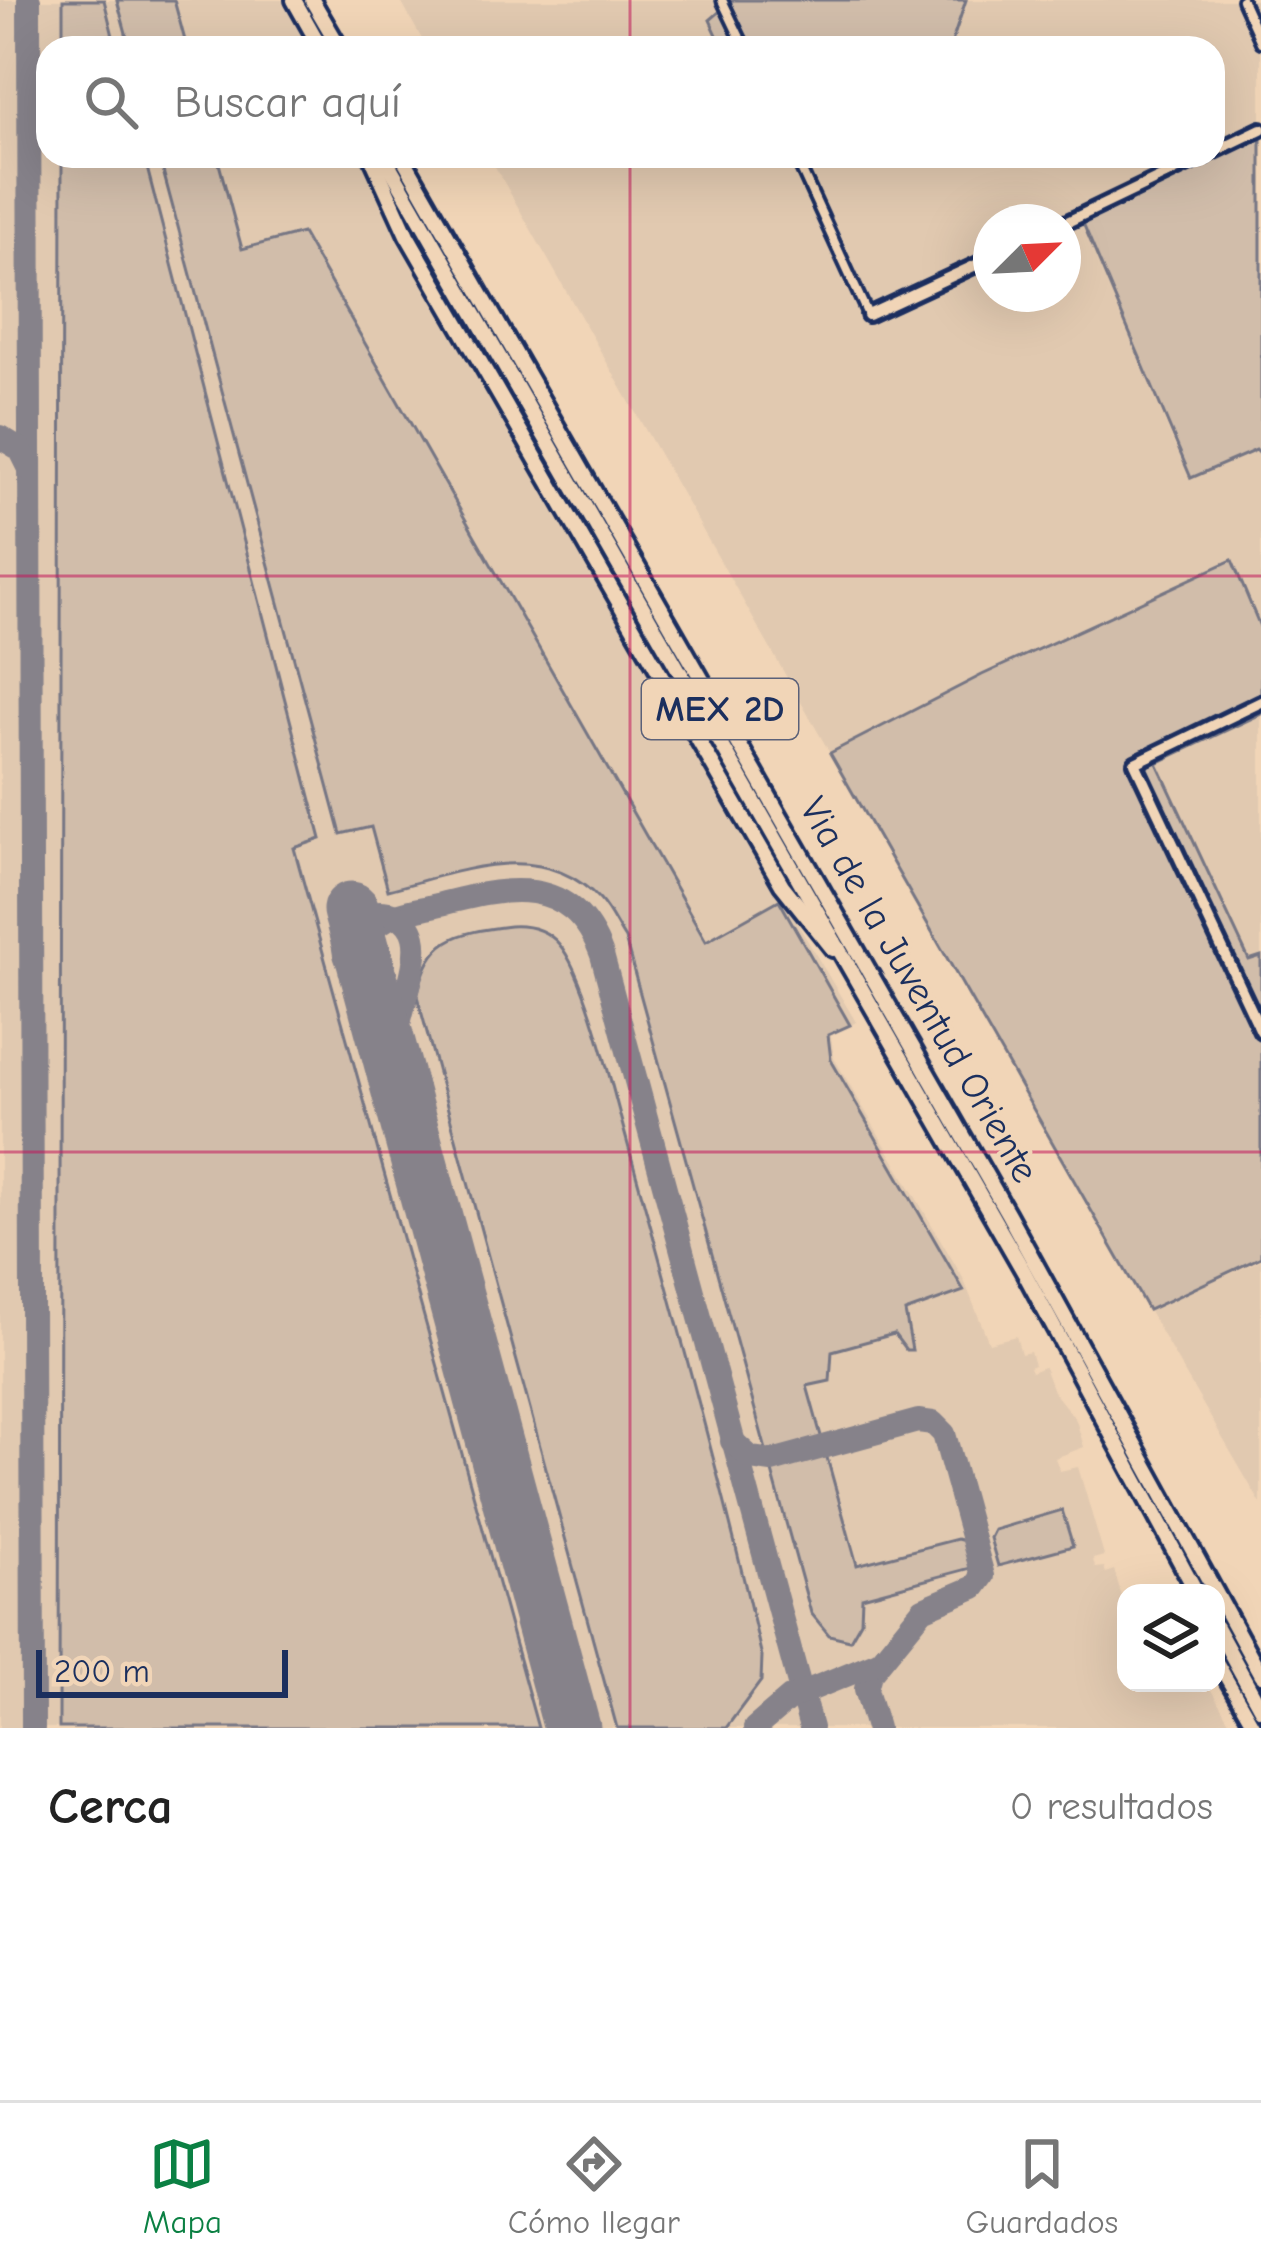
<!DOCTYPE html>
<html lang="es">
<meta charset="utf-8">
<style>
:root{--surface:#fff;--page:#f6f6f6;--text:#222;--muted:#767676;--line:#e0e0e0;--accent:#0b8043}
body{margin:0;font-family:"Comic Neue",sans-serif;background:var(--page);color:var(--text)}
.controls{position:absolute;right:36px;bottom:36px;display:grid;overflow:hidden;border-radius:24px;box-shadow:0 12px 48px #0002}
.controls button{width:108px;height:108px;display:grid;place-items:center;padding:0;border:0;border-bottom:3px solid var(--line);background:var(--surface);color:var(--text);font:60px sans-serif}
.compass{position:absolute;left:973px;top:204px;width:108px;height:108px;border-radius:50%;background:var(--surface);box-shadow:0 12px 48px #0002;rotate:66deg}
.scale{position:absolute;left:36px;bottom:30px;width:252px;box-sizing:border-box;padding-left:12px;border:6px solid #1b2f5e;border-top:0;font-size:33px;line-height:42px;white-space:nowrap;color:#1b2f5e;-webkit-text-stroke:9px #f1d5b7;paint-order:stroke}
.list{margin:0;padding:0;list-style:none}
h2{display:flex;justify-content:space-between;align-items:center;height:156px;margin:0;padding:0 48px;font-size:51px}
h2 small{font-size:39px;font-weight:400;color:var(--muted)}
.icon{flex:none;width:66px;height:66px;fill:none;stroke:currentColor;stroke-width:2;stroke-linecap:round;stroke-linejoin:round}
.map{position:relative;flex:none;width:1261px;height:1728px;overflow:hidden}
.search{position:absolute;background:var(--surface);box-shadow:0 12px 48px #0002;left:36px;right:36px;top:36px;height:132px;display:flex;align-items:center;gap:30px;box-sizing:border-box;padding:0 42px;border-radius:36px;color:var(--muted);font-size:45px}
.sheet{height:372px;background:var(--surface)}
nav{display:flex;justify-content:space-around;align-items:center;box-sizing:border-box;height:168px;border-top:3px solid var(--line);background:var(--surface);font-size:33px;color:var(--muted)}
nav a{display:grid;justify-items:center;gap:6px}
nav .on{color:var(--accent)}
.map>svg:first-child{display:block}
.built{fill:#e1c9b0;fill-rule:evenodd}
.green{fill:#d1bdaa;stroke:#767684;stroke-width:3}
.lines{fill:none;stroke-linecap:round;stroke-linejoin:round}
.taxiway{stroke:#86828a;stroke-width:24}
.runway{stroke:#86828a;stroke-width:57}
.minor-casing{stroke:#1b2f5e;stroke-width:16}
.tertiary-casing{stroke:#1b2f5e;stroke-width:20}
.secondary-casing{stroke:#1b2f5e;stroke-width:21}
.trunk-casing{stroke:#1b2f5e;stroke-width:22}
.minor{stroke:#f1d5b7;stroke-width:8}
.tertiary{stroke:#f1d5b7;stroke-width:10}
.secondary{stroke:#f1d5b7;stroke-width:12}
.trunk{stroke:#f1d5b7;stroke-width:14}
.grid{fill:none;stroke:#c2185b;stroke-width:3;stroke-opacity:0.55}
.labels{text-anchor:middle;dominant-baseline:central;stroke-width:9;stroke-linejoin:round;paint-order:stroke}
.shield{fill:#f1d5b7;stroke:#5b6179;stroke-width:3}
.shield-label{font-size:36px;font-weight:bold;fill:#1b2f5e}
.street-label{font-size:39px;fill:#1b2f5e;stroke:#f1d5b7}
</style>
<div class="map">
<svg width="1261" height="1728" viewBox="0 0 1261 1728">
<rect width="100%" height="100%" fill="#f1d5b7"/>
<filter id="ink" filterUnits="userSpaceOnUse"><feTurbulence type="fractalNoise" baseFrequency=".00833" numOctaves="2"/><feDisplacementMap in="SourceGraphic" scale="24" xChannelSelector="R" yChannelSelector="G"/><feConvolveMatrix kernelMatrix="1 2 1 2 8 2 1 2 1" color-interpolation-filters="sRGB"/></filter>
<g filter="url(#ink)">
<!-- built -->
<g class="built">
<path d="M0 0H282L310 48H48V156H364L695 752 856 1022 831 1036 834 1058 963 1278 989 1343 1016 1336 1021 1354 1030 1352 1034 1365 1029 1367 1031 1372 1044 1367 1053 1391 1076 1420 1084 1447 1055 1458 1060 1471 1078 1467 1104 1556 1093 1559 1095 1568 1104 1567 1106 1573 1114 1570 1126 1610V1683H1207L1233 1728H0Z"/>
<path d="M400 0H733L710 20 723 48H427Z"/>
<path d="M966 0H1261V130L1213 153V48H950Z"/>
<path d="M489 156H1206L1080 215 1175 446 1192 478 1257 449 1261 455V629L1232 560 982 675 830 753ZM991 222H1063V294H991Z"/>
<path d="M1261 714V956L1249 961 1157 763Z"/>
<path d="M1261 1260V1504L1148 1310Z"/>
</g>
<!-- green -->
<g class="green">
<path d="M63 0H104L116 48H63Z"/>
<path d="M117 0H174L187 48H130Z"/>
<path d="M733 0H966L950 48H723L710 20Z"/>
<path d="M1261 128V455L1256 450 1191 478 1080 216Z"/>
<path d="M62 156H144L321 839 294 848 538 1728H59Z"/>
<path d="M159 156H217L242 249 302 233 706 941 779 900 850 1025 828 1035 831 1060 964 1291 905 1312 912 1350H906L894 1334 832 1351 830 1381 807 1386 857 1565 957 1539 968 1542 974 1564 971 1568 862 1597 861 1621 850 1640 829 1635 811 1613 625 939C617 927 610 911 600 900 542 836 457 873 388 890L371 827 341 834Z"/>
<path d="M1232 560 1261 629V714L1157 763 1249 960 1261 956V1257L1148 1310 830 753 982 675Z"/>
<path d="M510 926C529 925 546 929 559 944 586 975 613 1091 625 1134 673 1308 722 1481 762 1657L761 1681 726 1728H617L417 996C430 937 455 933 510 926Z"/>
<path d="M1062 1510 1073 1546 998 1566 990 1538 994 1530Z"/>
</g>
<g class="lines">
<!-- taxiway -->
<g class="taxiway">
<path d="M29 0 33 1728"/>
<path d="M0 437 20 449 30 469"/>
<path d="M365 962C366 949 367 937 376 927 390 912 418 910 437 905 505 887 572 872 602 955L811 1728"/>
<path d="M376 1002C368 981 345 971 344 947 341 907 404 898 414 937 422 969 390 1027 394 1067"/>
<path d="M732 1441 751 1458 772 1461 918 1421 933 1423 944 1434 983 1576 975 1587 923 1609 870 1674 866 1689 877 1728"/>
<path d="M755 1728 790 1698 878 1662"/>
</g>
<!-- runway -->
<path class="runway" d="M351 910 572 1728"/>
<defs>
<g id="minor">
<path d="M722 0 745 48"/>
<path d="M1242 0 1261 42"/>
<path d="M795 156 868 315"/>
</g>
<g id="tertiary">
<path d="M1213 152 1261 129"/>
<path d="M1063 224 1205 156"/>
<path d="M868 315 991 258"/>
<path d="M1261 702 1135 763 1261 1031"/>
</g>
<path id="secondary" d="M1216 1660 1255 1728"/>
<g id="trunk">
<path d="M294 0 321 48"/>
<path d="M312 0 340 48"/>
<path d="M371 156 407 235 782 885 833 949"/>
<path d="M384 156 1024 1272 1197 1593"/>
<path d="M402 156 1008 1214 1261 1675"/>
<path d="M1216 1627 1261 1709"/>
</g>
</defs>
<!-- minor casing -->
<use href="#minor" class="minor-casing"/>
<!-- tertiary casing -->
<use href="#tertiary" class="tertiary-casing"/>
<!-- secondary casing -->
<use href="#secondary" class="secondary-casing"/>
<!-- trunk casing -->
<use href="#trunk" class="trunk-casing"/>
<!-- minor -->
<use href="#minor" class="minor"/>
<!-- tertiary -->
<use href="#tertiary" class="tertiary"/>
<!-- secondary -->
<use href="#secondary" class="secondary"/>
<!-- trunk -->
<use href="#trunk" class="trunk"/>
</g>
</g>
<!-- grid -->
<path class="grid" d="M630 0V48M630 156V1728M0 576H1261M0 1152H1261"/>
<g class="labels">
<!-- shield labels -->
<rect class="shield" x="642" y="679" width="156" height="60" rx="9"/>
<g class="shield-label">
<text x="720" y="709">MEX 2D</text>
</g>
<!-- street labels -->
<g class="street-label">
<text transform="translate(919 990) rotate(60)">Via de la Juventud Oriente</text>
</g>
</g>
</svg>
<div class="controls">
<button><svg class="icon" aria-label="layers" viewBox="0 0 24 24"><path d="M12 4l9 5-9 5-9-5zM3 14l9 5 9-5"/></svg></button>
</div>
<svg class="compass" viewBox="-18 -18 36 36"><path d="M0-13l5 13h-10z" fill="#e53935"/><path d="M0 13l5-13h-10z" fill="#767676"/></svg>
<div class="scale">200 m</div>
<div class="search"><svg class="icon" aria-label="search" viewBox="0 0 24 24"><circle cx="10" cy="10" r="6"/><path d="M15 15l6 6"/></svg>Buscar aquí</div>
</div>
<section class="sheet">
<h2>Cerca<small>0 resultados</small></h2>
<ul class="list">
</ul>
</section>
<nav>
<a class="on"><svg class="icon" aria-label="map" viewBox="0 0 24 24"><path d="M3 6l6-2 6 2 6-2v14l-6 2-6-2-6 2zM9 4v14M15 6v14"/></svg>Mapa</a>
<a><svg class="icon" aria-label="directions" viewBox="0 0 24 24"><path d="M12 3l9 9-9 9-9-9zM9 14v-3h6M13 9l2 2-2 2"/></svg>Cómo llegar</a>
<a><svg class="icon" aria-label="saved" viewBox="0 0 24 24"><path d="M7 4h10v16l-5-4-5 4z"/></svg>Guardados</a>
</nav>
